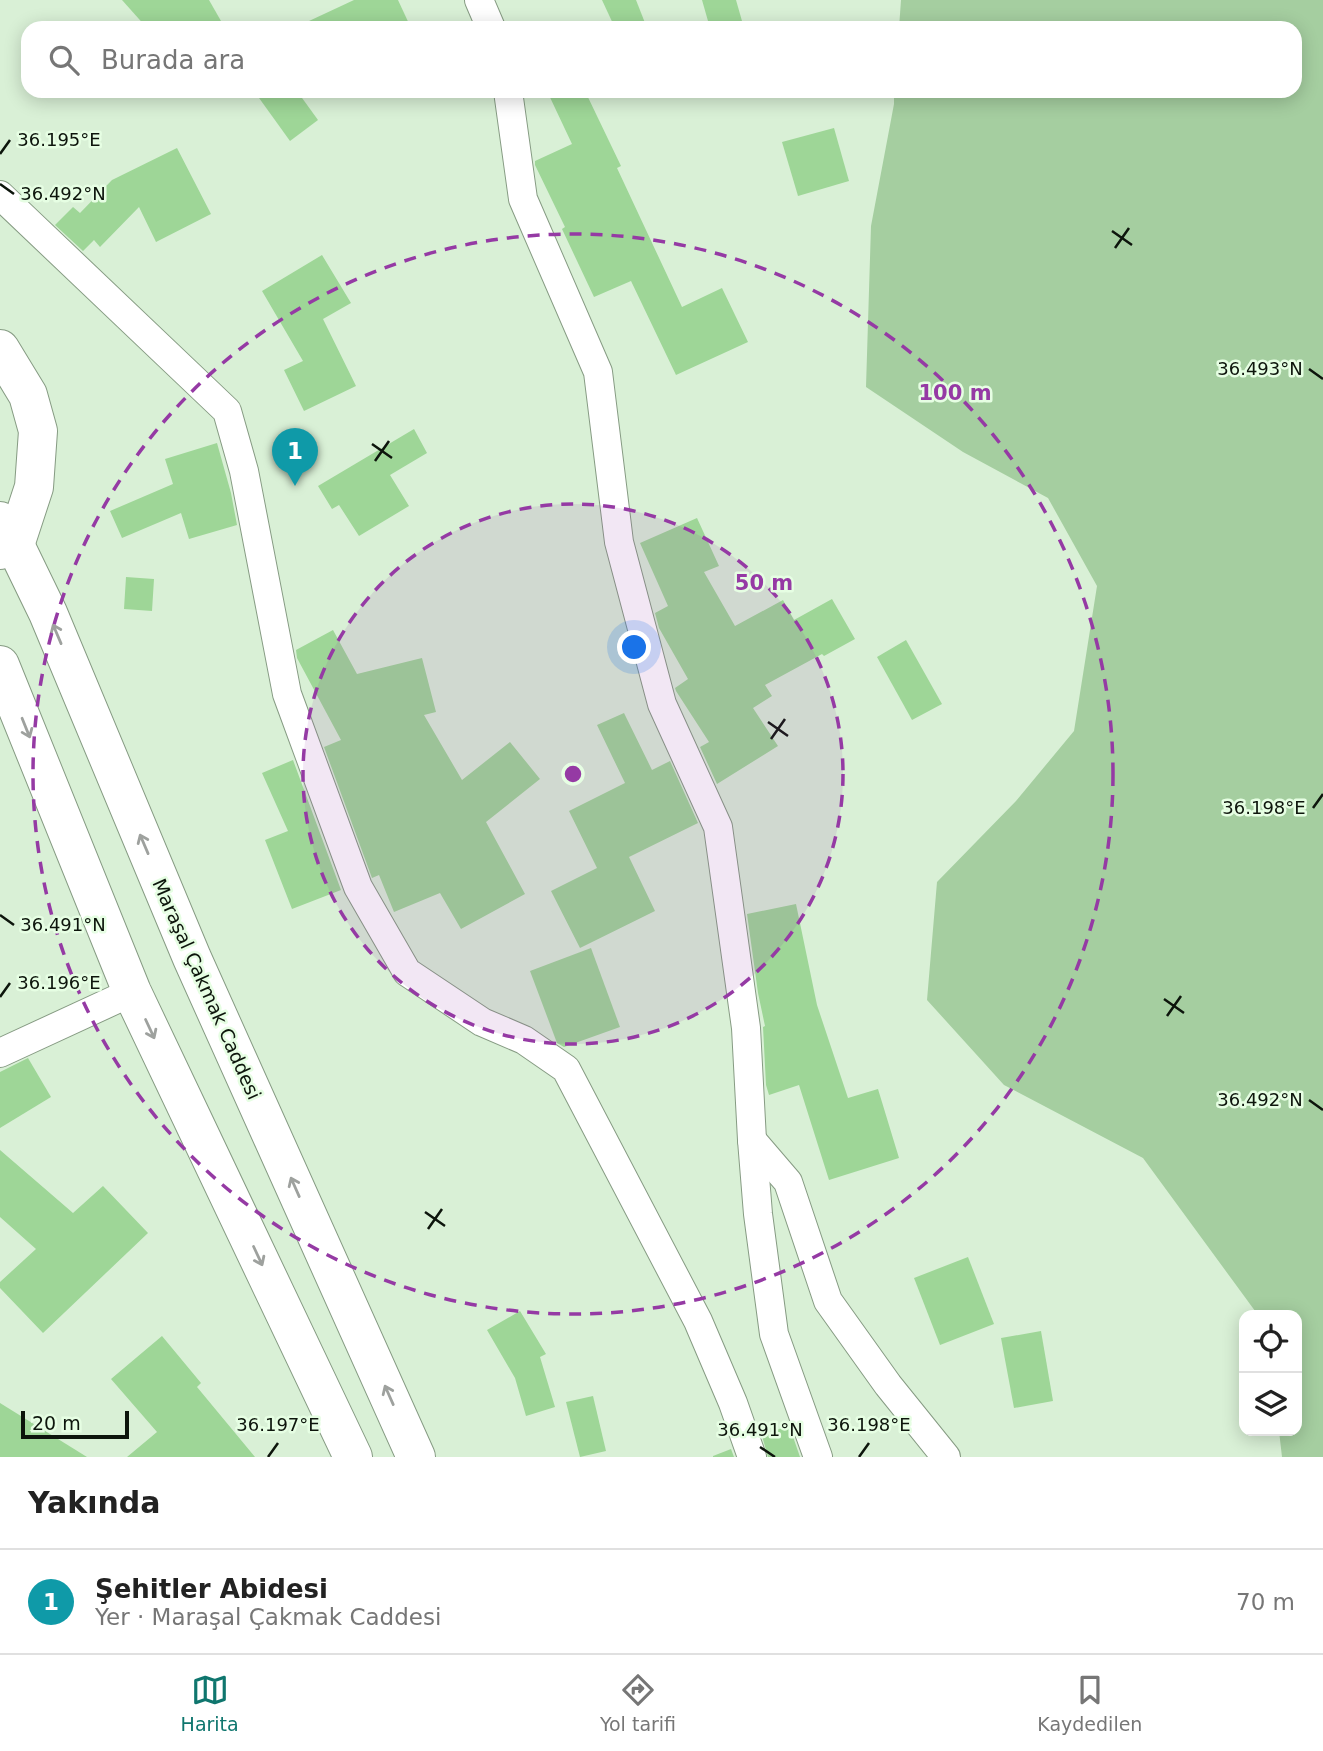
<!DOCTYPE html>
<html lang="tr">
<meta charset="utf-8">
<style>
:root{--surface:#fff;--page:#f6f6f6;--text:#222;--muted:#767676;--line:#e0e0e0;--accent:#0f766e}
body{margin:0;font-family:"DejaVu Sans",sans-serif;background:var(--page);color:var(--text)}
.controls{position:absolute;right:21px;bottom:21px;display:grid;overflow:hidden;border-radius:14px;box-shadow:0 4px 18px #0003}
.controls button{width:63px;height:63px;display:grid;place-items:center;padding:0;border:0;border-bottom:2px solid var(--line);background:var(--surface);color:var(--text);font:35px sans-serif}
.scale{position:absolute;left:21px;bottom:18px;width:108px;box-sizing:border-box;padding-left:7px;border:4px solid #0d150c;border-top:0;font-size:19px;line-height:24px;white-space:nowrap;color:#0d150c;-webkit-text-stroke:5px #e6fee3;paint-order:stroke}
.you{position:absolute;left:635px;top:648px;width:24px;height:24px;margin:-18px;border:5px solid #fff;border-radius:50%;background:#1a73e8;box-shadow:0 0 0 10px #1a73e833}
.badge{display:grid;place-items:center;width:46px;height:46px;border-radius:50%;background:var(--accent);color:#fff;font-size:23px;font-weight:700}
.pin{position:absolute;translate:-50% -58px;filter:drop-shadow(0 2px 4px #0008)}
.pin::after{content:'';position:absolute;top:37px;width:24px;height:21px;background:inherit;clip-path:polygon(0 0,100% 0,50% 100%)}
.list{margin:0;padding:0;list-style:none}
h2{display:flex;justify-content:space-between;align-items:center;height:91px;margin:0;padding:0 28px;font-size:30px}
h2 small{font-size:23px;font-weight:400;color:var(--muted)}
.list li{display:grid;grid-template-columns:46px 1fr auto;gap:21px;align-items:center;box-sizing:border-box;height:105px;padding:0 28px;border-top:2px solid var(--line)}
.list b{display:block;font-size:26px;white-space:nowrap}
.list p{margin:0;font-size:23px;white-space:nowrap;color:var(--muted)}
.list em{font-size:23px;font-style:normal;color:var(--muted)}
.icon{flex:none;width:38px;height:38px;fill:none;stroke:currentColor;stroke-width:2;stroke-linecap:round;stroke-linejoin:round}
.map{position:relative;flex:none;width:1323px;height:1457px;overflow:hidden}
.search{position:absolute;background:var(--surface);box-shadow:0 4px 18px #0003;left:21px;right:21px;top:21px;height:77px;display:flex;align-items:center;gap:18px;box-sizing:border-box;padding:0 24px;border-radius:21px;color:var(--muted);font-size:26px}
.sheet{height:196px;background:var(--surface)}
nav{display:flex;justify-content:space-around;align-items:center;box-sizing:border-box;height:98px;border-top:2px solid var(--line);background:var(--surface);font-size:19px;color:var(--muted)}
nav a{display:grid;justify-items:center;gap:4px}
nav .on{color:var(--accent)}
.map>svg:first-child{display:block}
.green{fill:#a5cea0}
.building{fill:#9ed697}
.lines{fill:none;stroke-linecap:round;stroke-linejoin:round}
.street-casing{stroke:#869b83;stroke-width:30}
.secondary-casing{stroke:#869b83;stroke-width:40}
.highway-casing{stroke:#869b83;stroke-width:40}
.street{stroke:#fff;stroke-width:28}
.secondary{stroke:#fff;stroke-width:38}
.highway{stroke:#fff;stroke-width:38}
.oneway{stroke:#9ea19e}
.ticks{fill:none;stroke:#0d150c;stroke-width:2.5}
.ring{fill:none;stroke:#953aa4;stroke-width:3.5;stroke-dasharray:12 9}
.labels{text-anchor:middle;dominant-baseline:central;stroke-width:5;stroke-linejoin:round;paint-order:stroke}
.street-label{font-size:19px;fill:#0d150c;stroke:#e6fee3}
.ticks-label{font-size:18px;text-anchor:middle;fill:#0d150c;stroke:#e6fee3;stroke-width:5;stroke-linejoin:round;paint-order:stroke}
.centre{fill:#953aa4;stroke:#e6fee3;stroke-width:3.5}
.ring-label{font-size:21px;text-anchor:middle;font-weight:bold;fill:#953aa4;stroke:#e6fee3;stroke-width:5;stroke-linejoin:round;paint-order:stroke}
</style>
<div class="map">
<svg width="1323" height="1457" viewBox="0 0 1323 1457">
<rect width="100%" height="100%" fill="#d9f0d6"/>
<!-- green -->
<path class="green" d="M901 0H1323V1457H1282L1279 1431H1297V1315H1258L1143 1158 1004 1085 927 1000 937 882 1016 801 1074 731 1097 586 1048 498 963 452 866 387 871 226 894 104V91H1295V28H899Z"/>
<!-- building -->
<g class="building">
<path d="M122 0H209L225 28H147Z"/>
<path d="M354 0H398L411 28H294Z"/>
<path d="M602 0H636L647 28H615Z"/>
<path d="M702 0H736L744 28H710Z"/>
<path d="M254 91H297L318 120 290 141Z"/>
<path d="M547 91H585L621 166 617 168 682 307 722 288 748 342 676 375 631 281 594 297 562 229 565 227 535 165V161L572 144Z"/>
<path d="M834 128 849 181 798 196 782 142Z"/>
<path d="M177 148 211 214 156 242 139 207 100 247 94 240 83 251 55 225 73 207 80 213 112 180Z"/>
<path d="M322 255 351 303 323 319 356 386 304 411 284 370 303 361 262 291Z"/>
<path d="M414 429 427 453 390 475 409 506 359 536 339 505 332 509 318 486Z"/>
<path d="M217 443 231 493 237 525 189 539 181 513 122 538 110 511 173 484 165 459Z"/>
<path d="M697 518 719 566 704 572 735 626 783 600 794 620 832 599 855 639 824 656 822 654 765 685 772 696 753 708 778 746 717 784 700 747 709 742 676 691 675 688 688 679 659 628 655 613 668 606 640 543Z"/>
<path d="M126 577 154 579 152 611 124 609Z"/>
<path d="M333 630 357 674 422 658 436 712 424 715 462 780 510 742 540 779 486 822 525 894 461 929 440 893 394 912 379 875 372 878 324 747 341 740 297 658 296 650Z"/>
<path d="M906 640 942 704 912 720 877 657Z"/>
<path d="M624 713 652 770 670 761 698 823 629 857 655 911 580 948 551 891 597 868 569 811 625 783 597 725Z"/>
<path d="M293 760 341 890 292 909 265 840 288 831 262 773Z"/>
<path d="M796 904 817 1005 848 1098 878 1089 899 1158 829 1180 799 1085 769 1095 766 1085 763 1027 765 1026 758 993 747 914Z"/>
<path d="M591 948 620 1027 564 1047 557 1043 530 971Z"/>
<path d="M28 1058 51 1097 0 1128V1072Z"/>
<path d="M0 1150 73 1213 103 1186 148 1233 43 1333 0 1288V1282L36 1249 0 1217Z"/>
<path d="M968 1257 994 1324 940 1345 914 1278Z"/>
<path d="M520 1311 546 1354 540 1357 555 1407 526 1416 515 1378 487 1330Z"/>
<path d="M1041 1331 1053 1401 1014 1408 1001 1338Z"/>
<path d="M162 1336 201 1383 197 1387 255 1457H127L157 1432 111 1379Z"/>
<path d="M593 1396 606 1451 580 1457 566 1402Z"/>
<path d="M0 1403 87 1457H0Z"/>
<path d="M789 1425 800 1457H768L762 1436Z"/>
<path d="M731 1449 734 1457H713V1456Z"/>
</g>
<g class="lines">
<defs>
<g id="street">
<path d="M479 0 491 28"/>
<path d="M508 91 523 199 598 372 619 542 662 704 718 827 746 1028 752 1140 758 1214 774 1334 818 1457"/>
<path d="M0 195 227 411 244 471 287 694 358 887 407 972 482 1022 524 1040 566 1069 698 1321 733 1403 752 1457"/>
<path d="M0 1053 132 992"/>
<path d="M752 1140 788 1182 828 1301 888 1385 946 1457"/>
</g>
<path id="secondary" d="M0 349 28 395 38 431 34 487 15 545 0 550"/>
<g id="highway">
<path d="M0 521 15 545 48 613 192 958 416 1457"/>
<path d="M0 665 132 992 353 1457"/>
</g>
</defs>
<!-- street casing -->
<use href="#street" class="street-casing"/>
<!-- secondary casing -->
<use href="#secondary" class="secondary-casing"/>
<!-- highway casing -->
<use href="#highway" class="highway-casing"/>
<!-- street -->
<use href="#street" class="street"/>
<!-- secondary -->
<use href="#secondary" class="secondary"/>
<!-- highway -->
<use href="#highway" class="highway"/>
</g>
<!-- one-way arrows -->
<defs><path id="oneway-shaft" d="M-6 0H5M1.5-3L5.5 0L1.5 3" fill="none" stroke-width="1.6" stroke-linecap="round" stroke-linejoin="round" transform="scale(1.75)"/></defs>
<g class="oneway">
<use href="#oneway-shaft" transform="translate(57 634) rotate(-113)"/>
<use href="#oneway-shaft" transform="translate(26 728) rotate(68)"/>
<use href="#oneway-shaft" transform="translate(144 844) rotate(-113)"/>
<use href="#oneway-shaft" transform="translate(150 1029) rotate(65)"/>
<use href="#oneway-shaft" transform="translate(295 1187) rotate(-114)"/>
<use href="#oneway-shaft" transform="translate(258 1256) rotate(65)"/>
<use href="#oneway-shaft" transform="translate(389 1395) rotate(-114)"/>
</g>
<!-- ticks -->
<path class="ticks" d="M0 154 10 140M0 184 14 194M1112 231 1132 245M1115 248 1129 228M1309 369 1323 379M372 444 392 458M375 461 389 441M768 722 788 736M771 739 785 719M1313 808 1323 794M0 915 14 925M0 997 10 983M1164 999 1184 1013M1167 1016 1181 996M1309 1100 1323 1110M425 1212 445 1226M428 1229 442 1209M760 1447 775 1457M268 1457 278 1443M859 1457 869 1443"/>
<!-- distance rings -->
<circle cx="573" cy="774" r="270" fill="#953aa4" fill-opacity=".12"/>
<g class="ring">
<circle cx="573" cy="774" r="270"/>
<circle cx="573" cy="774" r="540"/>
</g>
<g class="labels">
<!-- street labels -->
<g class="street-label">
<text transform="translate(207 989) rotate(66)">Maraşal Çakmak Caddesi</text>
</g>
</g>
<g class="ticks-label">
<text x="59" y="146">36.195°E</text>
<text x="63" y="200">36.492°N</text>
<text x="1260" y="375">36.493°N</text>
<text x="1264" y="814">36.198°E</text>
<text x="63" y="931">36.491°N</text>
<text x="59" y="989">36.196°E</text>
<text x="1260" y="1106">36.492°N</text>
<text x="278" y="1431">36.197°E</text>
<text x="869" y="1431">36.198°E</text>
<text x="760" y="1436">36.491°N</text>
</g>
<circle cx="573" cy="774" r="10" class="centre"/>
<g class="ring-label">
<text x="955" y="400">100 m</text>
<text x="764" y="590">50 m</text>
</g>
</svg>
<div class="controls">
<button><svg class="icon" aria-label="locate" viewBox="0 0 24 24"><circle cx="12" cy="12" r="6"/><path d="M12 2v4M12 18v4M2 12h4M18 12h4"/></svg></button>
<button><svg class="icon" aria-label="layers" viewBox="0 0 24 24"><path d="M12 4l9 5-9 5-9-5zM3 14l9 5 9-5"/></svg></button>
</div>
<div class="scale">20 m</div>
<div class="you"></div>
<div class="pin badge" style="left:295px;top:486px;background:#0f9aa8">1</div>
<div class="search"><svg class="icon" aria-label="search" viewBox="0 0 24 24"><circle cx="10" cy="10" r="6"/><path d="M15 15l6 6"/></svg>Burada ara</div>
</div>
<section class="sheet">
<h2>Yakında<small></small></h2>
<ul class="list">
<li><span class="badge" style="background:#0f9aa8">1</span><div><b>Şehitler Abidesi</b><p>Yer · Maraşal Çakmak Caddesi</p></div><em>70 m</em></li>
</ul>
</section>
<nav>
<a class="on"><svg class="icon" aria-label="map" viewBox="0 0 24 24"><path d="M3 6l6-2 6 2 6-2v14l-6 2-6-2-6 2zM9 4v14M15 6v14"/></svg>Harita</a>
<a><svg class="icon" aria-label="directions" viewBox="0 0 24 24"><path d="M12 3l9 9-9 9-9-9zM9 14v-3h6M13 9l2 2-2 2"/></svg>Yol tarifi</a>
<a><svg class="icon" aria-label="saved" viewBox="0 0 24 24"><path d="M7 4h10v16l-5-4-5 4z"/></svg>Kaydedilen</a>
</nav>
